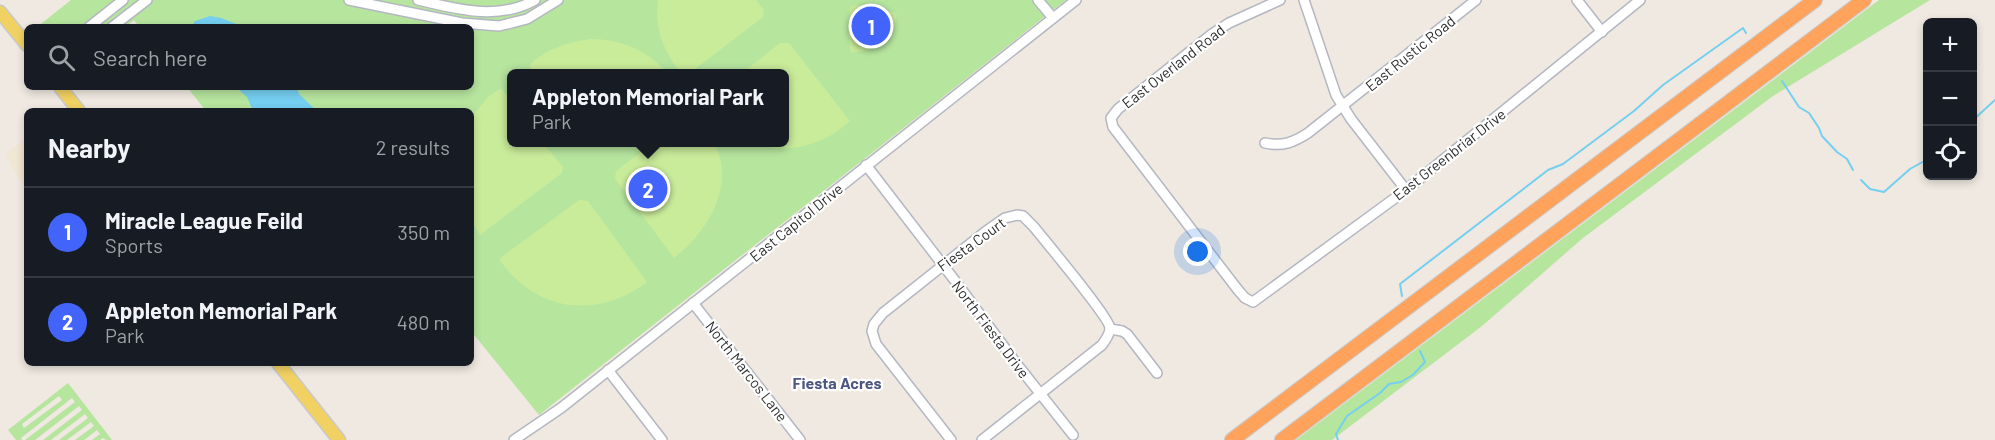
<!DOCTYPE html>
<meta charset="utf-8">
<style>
:root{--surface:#171b24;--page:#20242c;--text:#f1f3f6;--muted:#9ea1a6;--line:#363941;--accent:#4264fb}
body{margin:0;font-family:Barlow,sans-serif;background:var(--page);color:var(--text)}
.controls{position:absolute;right:18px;top:18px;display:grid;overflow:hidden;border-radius:9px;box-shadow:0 3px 9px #0003}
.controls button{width:54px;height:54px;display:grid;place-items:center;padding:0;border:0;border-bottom:2px solid var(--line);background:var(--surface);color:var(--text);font:30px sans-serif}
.you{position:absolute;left:1198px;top:252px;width:21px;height:21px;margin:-15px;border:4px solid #fff;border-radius:50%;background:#1a73e8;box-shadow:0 0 0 9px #1a73e833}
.badge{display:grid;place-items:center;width:39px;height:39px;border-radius:50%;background:var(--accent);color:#fff;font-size:20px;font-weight:700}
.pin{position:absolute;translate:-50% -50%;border:3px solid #fff;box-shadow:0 2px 6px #0006}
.popup{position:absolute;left:507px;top:69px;width:282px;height:78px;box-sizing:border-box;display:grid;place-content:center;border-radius:9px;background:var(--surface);filter:drop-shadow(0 2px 4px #0005);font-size:20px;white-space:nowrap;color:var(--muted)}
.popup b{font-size:22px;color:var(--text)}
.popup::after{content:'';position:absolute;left:50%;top:100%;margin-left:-12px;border:12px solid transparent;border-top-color:var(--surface)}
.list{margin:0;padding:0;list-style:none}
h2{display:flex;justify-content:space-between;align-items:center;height:78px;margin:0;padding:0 24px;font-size:26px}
h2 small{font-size:20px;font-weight:400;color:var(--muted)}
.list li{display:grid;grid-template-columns:39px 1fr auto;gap:18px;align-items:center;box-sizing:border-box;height:90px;padding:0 24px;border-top:2px solid var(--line)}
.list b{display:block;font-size:22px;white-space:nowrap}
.list p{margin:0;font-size:20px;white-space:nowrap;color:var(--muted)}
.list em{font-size:20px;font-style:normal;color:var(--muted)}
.icon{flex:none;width:33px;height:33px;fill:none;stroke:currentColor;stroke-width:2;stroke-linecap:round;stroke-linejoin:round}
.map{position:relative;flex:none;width:1995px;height:440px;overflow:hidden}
.search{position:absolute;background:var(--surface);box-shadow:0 3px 9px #0003;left:24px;top:24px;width:450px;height:66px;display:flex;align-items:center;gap:15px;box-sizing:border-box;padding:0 21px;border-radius:9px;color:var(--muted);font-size:22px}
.panel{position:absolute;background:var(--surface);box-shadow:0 3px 9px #0003;left:24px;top:108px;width:450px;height:258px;border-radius:9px}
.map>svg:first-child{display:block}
.education{fill:#f0e6d1}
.green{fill:#b6e59e;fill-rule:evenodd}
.pitch{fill:#c9ec9a}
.water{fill:#75cff0}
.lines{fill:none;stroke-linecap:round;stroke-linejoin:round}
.stream{stroke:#75cff0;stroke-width:2}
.minor-casing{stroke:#b4b7c1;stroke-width:12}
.major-casing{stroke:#c9c9c9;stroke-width:15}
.highway-casing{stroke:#c9c9c9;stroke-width:16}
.minor{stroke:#fff;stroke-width:9}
.major{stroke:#f2d163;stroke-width:12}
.highway{stroke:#ffa35c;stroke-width:14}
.labels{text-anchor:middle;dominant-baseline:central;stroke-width:4.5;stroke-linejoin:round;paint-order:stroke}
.street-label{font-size:15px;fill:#2e2e2e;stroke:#fff}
.neighbourhood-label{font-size:16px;font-weight:bold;fill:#4d5680;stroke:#fff}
</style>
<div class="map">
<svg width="1995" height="440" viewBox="0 0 1995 440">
<rect width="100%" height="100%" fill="#efe9e1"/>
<!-- education -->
<path class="education" d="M27 138V188L14 171 10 160 6 154Z"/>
<!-- green -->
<g class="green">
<path d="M71 0H1066L539 415 471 331V111H206L187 87H471V27H139L134 20 125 27H37ZM512 74H784V142H512Z"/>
<path d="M1879 0H1930L1773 96 1583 238 1482 326 1332 440H1296Z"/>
<path d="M68 383 112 440H106L103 438 100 440H92L100 434 97 430 84 440H75L94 426 91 422 67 440H59L88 418 85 414 51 440H43L82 410 79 406 35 440H25L75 402 72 398 21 438 22 440H16L8 430ZM59 396 62 400 24 428 22 424Z"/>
</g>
<!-- pitch -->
<g class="pitch">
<path d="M658 0H756L764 10 763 17 690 73H681C664 52 654 29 658 0Z"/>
<path d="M854 5 877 7 897 14C893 39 876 52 851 52L848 31 850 8Z"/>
<path d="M590 39C620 39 648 50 667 73H535L529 65C548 48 565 43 590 39Z"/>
<path d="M780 43H789L850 121C824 145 786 156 752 143L784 142V74L742 73Z"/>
<path d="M501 88 511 101 512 142 543 143 563 167 562 173 480 235 471 220V118L488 97Z"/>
<path d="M654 142 714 143C737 184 707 233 674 258L615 179 616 171Z"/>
<path d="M579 200 588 201 647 282C597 320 535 312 499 259Z"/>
</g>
<!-- water -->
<g class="water">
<path d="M210 16 221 18 244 27H191L195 21Z"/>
<path d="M236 87H297L299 94 317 111H253L247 97Z"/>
</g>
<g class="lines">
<!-- stream -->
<g class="stream">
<path d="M1782 81 1799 107 1809 113 1819 128 1822 136 1837 152 1847 159 1853 170"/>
<path d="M1972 121 1995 100"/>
<path d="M1861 180 1870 189 1884 192 1910 169 1928 159"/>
<path d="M1402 296 1400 284 1548 170 1563 164 1634 111 1663 85 1743 28 1746 33"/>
<path d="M1338 440 1336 434 1347 416 1380 393 1389 384 1401 382 1413 375 1425 362 1420 351"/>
</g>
<defs>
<g id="minor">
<path d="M349 0 462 23 499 26 527 19 558 0"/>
<path d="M418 0C457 9 498 21 535 0"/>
<path d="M1038 0 1053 18"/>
<path d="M1280 0 1229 23 1212 34 1118 109 1111 118 1113 127 1238 290 1245 298 1253 302 1406 190 1640 0"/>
<path d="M1304 0 1336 95 1351 119 1406 190"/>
<path d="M1577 0 1602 32"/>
<path d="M89 27 123 0"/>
<path d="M112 27 147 0"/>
<path d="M1265 143C1283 147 1294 142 1308 133L1476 0"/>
<path d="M866 165 956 282 1016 363 1073 435"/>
<path d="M693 303 800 440"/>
<path d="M1110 329 1122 331 1127 334 1157 373"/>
<path d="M608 370 662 440"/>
<path d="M514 440 561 408 1076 0"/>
<path d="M951 440 876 344 872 331 874 324 883 313 985 232 1005 218 1017 215 1023 216 1034 227C1045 241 1109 317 1110 328 1110 335 1105 340 1102 345L982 440"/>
</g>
<g id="major">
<path d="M0 12 27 45"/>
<path d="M60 87 79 111"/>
<path d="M278 363 339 440"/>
</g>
<g id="highway">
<path d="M1232 440 1815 0"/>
<path d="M1282 440 1864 0"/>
</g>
</defs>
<!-- minor casing -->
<use href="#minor" class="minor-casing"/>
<!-- major casing -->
<use href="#major" class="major-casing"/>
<!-- highway casing -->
<use href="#highway" class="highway-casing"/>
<!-- minor -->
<use href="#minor" class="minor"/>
<!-- major -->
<use href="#major" class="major"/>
<!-- highway -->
<use href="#highway" class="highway"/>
</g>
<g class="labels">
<!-- street labels -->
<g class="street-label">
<text transform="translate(1410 53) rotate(-39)">East Rustic Road</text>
<text transform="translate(1173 66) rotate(-38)">East Overland Road</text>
<text transform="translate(1449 154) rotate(-38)">East Greenbriar Drive</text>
<text transform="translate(796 222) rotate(-39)">East Capitol Drive</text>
<text transform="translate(971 244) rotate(-36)">Fiesta Court</text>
<text transform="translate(991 329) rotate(53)">North Fiesta Drive</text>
<text transform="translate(747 371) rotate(52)">North Marcos Lane</text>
</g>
<!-- neighbourhood labels -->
<g class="neighbourhood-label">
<text x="837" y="382">Fiesta Acres</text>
</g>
</g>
</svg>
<div class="controls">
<button>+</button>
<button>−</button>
<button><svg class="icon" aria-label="locate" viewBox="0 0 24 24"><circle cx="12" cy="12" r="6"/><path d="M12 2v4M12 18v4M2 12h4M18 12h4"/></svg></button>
</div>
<div class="you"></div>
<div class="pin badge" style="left:871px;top:26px">1</div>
<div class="pin badge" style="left:648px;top:189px">2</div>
<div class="popup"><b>Appleton Memorial Park</b>Park</div>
<div class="search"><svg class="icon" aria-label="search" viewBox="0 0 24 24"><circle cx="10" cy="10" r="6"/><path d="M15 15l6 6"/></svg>Search here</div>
<section class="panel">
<h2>Nearby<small>2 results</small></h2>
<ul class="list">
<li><span class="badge">1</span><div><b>Miracle League Feild</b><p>Sports</p></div><em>350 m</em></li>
<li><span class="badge">2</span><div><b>Appleton Memorial Park</b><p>Park</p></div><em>480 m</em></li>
</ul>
</section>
</div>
